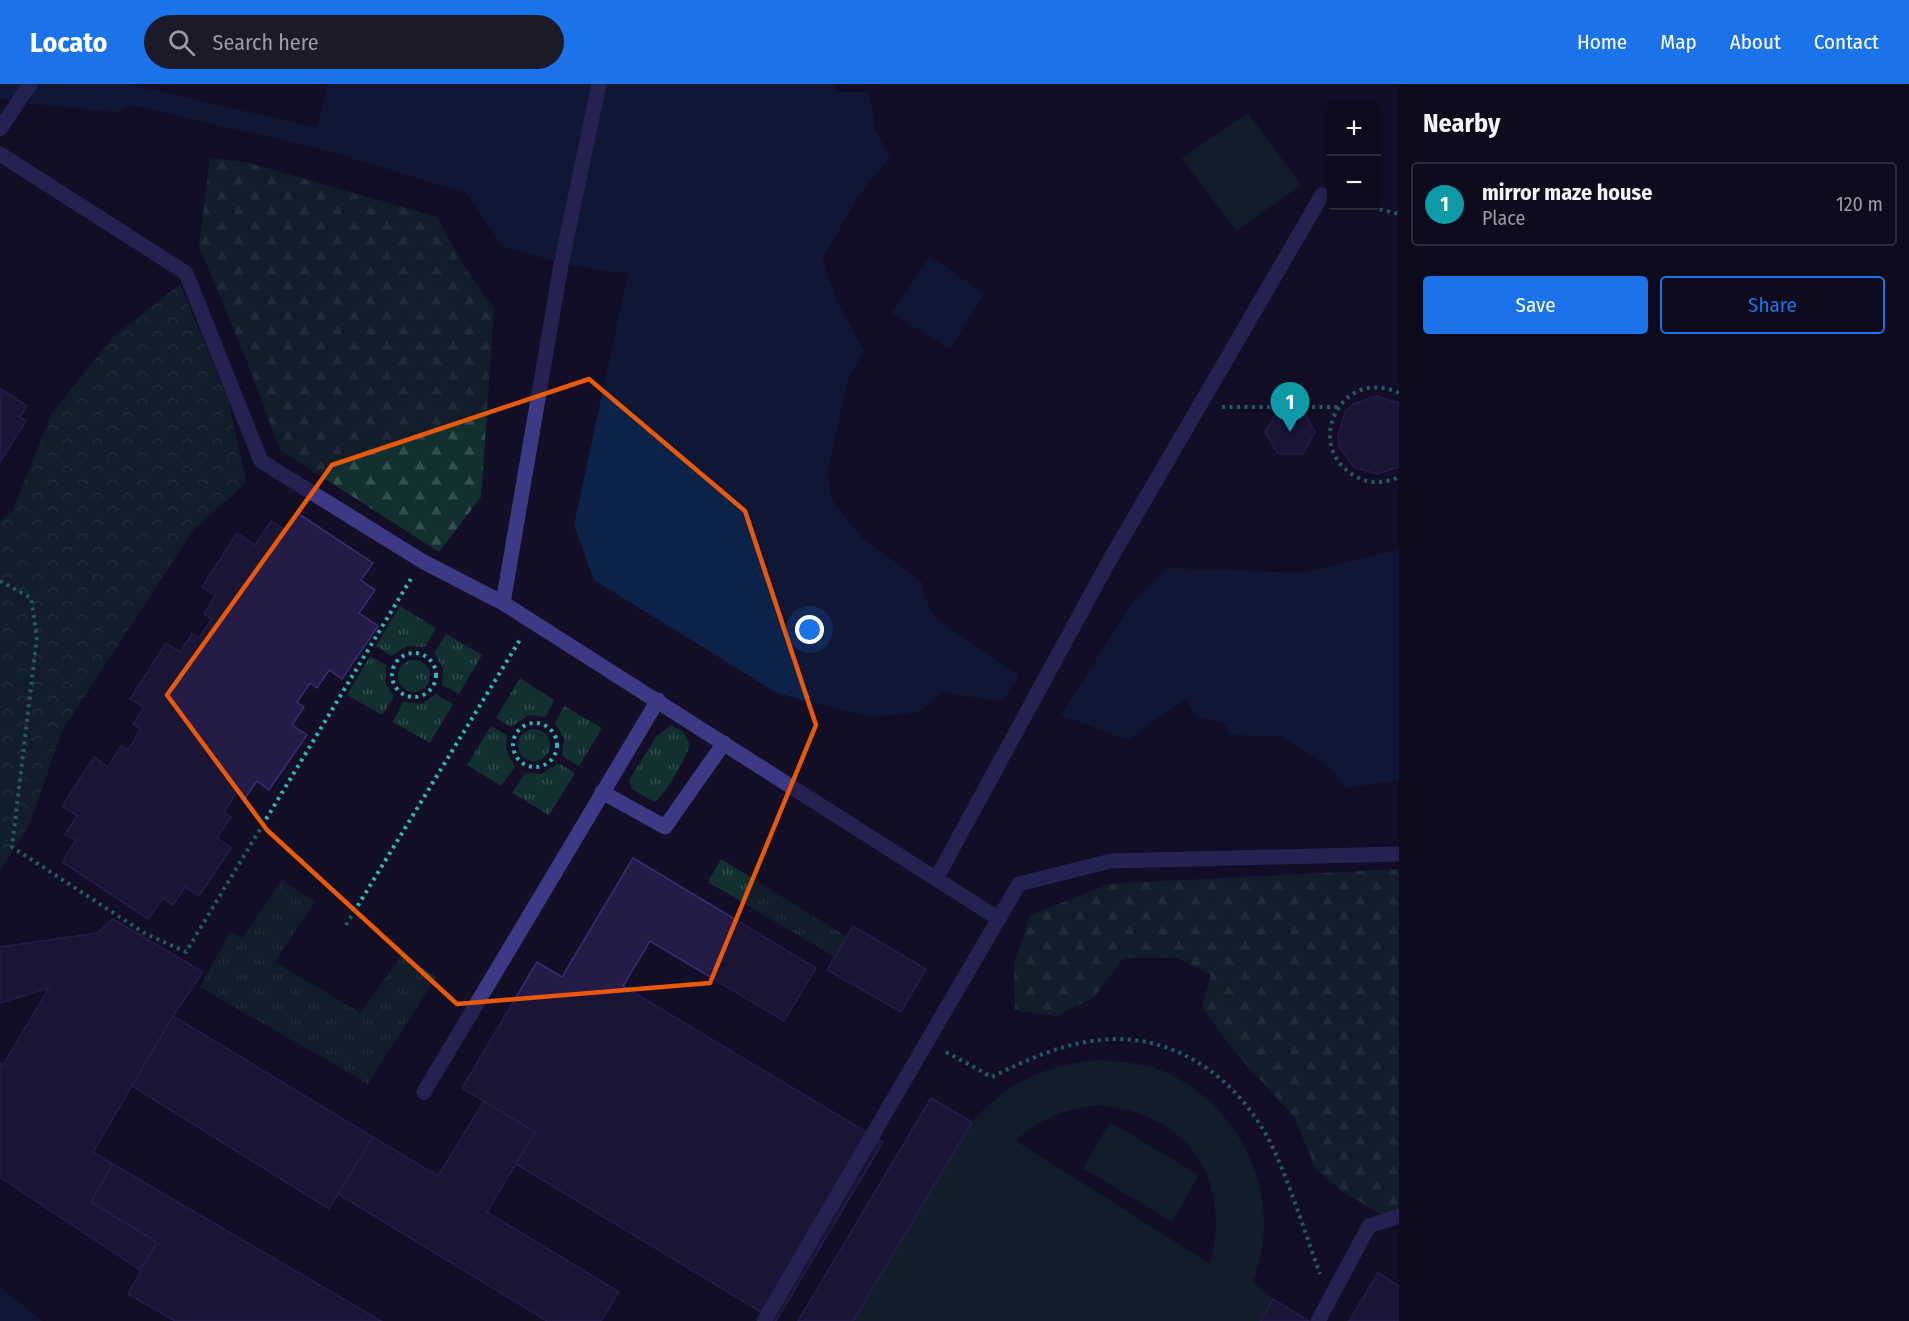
<!DOCTYPE html>
<meta charset="utf-8">
<style>
:root{--surface:#0e0b1c;--page:#1c1929;--text:#f1f3f6;--muted:#9b9ba3;--line:#2e2b3b;--accent:#1a73e8}
body{margin:0;font-family:"Fira Sans Condensed",sans-serif;background:var(--page);color:var(--text)}
.controls{position:absolute;right:18px;top:18px;display:grid;overflow:hidden;border-radius:6px;box-shadow:0 3px 9px #0003}
.controls button{width:54px;height:54px;display:grid;place-items:center;padding:0;border:0;border-bottom:2px solid var(--line);background:var(--surface);color:var(--text);font:30px sans-serif}
.you{position:absolute;left:810px;top:546px;width:21px;height:21px;margin:-15px;border:4px solid #fff;border-radius:50%;background:#1a73e8;box-shadow:0 0 0 9px #1a73e833}
.badge{display:grid;place-items:center;width:39px;height:39px;border-radius:50%;background:var(--accent);color:#fff;font-size:20px;font-weight:700}
.pin{position:absolute;translate:-50% -50px;filter:drop-shadow(0 2px 3px #0008)}
.pin::after{content:'';position:absolute;top:32px;width:21px;height:18px;background:inherit;clip-path:polygon(0 0,100% 0,50% 100%)}
.list{margin:0;padding:0;list-style:none}
h2{display:flex;justify-content:space-between;align-items:center;height:78px;margin:0;padding:0 24px;font-size:26px}
h2 small{font-size:20px;font-weight:400;color:var(--muted)}
.list li{display:grid;grid-template-columns:39px 1fr auto;gap:18px;align-items:center;box-sizing:border-box;height:84px;margin:0 12px 12px;padding:0 12px;border:2px solid var(--line);border-radius:6px}
.list b{display:block;font-size:22px;white-space:nowrap}
.list p{margin:0;font-size:20px;white-space:nowrap;color:var(--muted)}
.list em{font-size:20px;font-style:normal;color:var(--muted)}
.actions{display:flex;gap:12px;padding:18px 24px}
.actions a{flex:1;padding:14px 0;border:2px solid var(--accent);border-radius:6px;text-align:center;font-size:21px;color:var(--accent)}
.actions .main{background:var(--accent);color:#fff}
.icon{flex:none;width:33px;height:33px;fill:none;stroke:currentColor;stroke-width:2;stroke-linecap:round;stroke-linejoin:round}
.map{position:relative;flex:none;width:1399px;height:1237px;overflow:hidden}
header{display:flex;align-items:center;gap:36px;box-sizing:border-box;height:84px;padding:0 30px;background:var(--accent);color:#fff}
header strong{font-size:28px}
nav{display:flex;gap:33px;margin-inline-start:auto;font-size:21px}
.search{width:420px;height:54px;background:var(--page);display:flex;align-items:center;gap:15px;box-sizing:border-box;padding:0 21px;border-radius:33px;color:var(--muted);font-size:22px}
main{display:flex}
aside{flex:1;background:var(--surface)}
.map>svg:first-child{display:block}
.grass{fill:url(#grass-tufts)}
.forest{fill:url(#forest-firs)}
.park{fill:url(#park-crowns)}
.pitch{fill:#12302f;fill-rule:evenodd}
.water{fill:#0c2248}
.building{fill:#241b47;stroke:#3b2d73;stroke-width:1.5}
.lines{fill:none;stroke-linecap:round;stroke-linejoin:round}
.path{stroke:#2fb8b0;stroke-width:4;stroke-dasharray:3 4.5;stroke-linecap:butt}
.minor{stroke:#3d3a85;stroke-width:15}
.marked{fill:none;stroke:#e8590c;stroke-width:4.5;stroke-linejoin:round}
</style>
<header>
<strong>Locato</strong>
<div class="search"><svg class="icon" aria-label="search" viewBox="0 0 24 24"><circle cx="10" cy="10" r="6"/><path d="M15 15l6 6"/></svg>Search here</div>
<nav><a>Home</a><a>Map</a><a>About</a><a>Contact</a></nav>
</header>
<main>
<div class="map">
<svg width="1399" height="1237" viewBox="0 0 1399 1237">
<defs>
<pattern id="grass-tufts" width="24" height="20" patternUnits="userSpaceOnUse" patternTransform="scale(1.5)"><rect width="24" height="20" fill="#12302f"/><path d="M3 7l-1-3M5 7V3M7 7l1-3M15 17l-1-3M17 17v-4M19 17l1-3" fill="none" stroke="#344d4e"/></pattern>
<pattern id="forest-firs" width="22" height="20" patternUnits="userSpaceOnUse" patternTransform="scale(1.5)"><rect width="22" height="20" fill="#12302f"/><path d="M5 1l3.5 6h-7zM16 11l3.5 6h-7z" fill="#344d4e"/></pattern>
<pattern id="park-crowns" width="20" height="18" patternUnits="userSpaceOnUse" patternTransform="scale(1.5)"><rect width="20" height="18" fill="#12302f"/><path d="M2 6a3 3 0 1 1 6 0M12 15a3 3 0 1 1 6 0" fill="none" stroke="#344d4e"/></pattern>
</defs>
<rect width="100%" height="100%" fill="#130f26"/>
<!-- grass -->
<g class="grass">
<path d="M400 522 436 544 425 563 407 562 391 572 376 562Z"/>
<path d="M446 550 482 571 459 610 442 601 443 584 434 569Z"/>
<path d="M370 572 386 581 385 598 394 613 382 631 347 611Z"/>
<circle cx="414" cy="592" r="16"/>
<path d="M520 594 554 616 546 633 529 631 511 643 496 634Z"/>
<path d="M436 610 453 620 430 659 393 638 403 618 421 620Z"/>
<path d="M564 622 602 644 579 682 562 672 564 655 555 639Z"/>
<path d="M671 641 683 648 690 660C687 673 665 712 654 718L632 705 629 696 656 653Z"/>
<path d="M491 642 507 651 506 666 515 683 501 702 467 681Z"/>
<circle cx="534" cy="661" r="16"/>
<path d="M558 679 575 689 549 731 512 709 525 689 541 690Z"/>
<path d="M721 775 847 853 835 873 708 798Z"/>
<path d="M282 796 315 818 275 878 361 929 402 870 436 893 368 1000 200 903 230 848 242 854Z"/>
</g>
<!-- forest -->
<g class="forest">
<path d="M210 74 246 78 437 133 464 182 494 224 481 413 439 468 280 366 248 280 199 162Z"/>
<path d="M1399 785V1135L1395 1138 1343 1108 1315 1084 1295 1034 1235 968 1202 924 1211 891 1177 874H1123L1094 913 1057 932 1015 926 1014 881 1030 831 1109 800Z"/>
</g>
<!-- park -->
<path class="park" d="M180 200 228 316 246 399 194 445 62 647 30 740 0 787V437L12 427 52 329 113 253Z"/>
<!-- pitch -->
<g class="pitch">
<path d="M1248 29 1301 101 1236 147 1182 74Z"/>
<path d="M1097 976C1118 977 1139 979 1160 986 1220 1010 1262 1071 1264 1135 1265 1157 1259 1177 1253 1198L1273 1215 1260 1237H853L972 1038C1008 998 1044 982 1097 976ZM1098 1021C1186 1028 1234 1094 1210 1180L1016 1057C1039 1034 1066 1025 1098 1021Z"/>
<path d="M1110 1038 1199 1091 1172 1138 1083 1084Z"/>
</g>
<!-- water -->
<g class="water">
<path d="M0 0H128L317 44 328 0H834L836 8H869L875 46 890 73 858 112 822 176 838 219 864 267 848 295 827 390 832 416 861 453 922 498 924 512 934 533 1019 592 1002 618 944 608 918 628 869 633 777 609 594 496 574 441 628 190 570 181 503 163 466 109 325 66 132 21 116 28 25 19 0 14Z"/>
<path d="M930 172 984 210 950 265 892 229Z"/>
<path d="M1399 466V696L1344 704 1330 683 1280 652 1230 651 1224 639 1195 632 1186 615 1127 656 1061 631 1132 519 1167 484 1301 489Z"/>
<path d="M0 1203 42 1237H0Z"/>
</g>
<!-- building -->
<g class="building">
<path d="M1 305 27 322 20 333 26 337 0 378Z"/>
<path d="M1376 312 1399 319V383L1377 390 1354 383 1340 364 1338 352 1345 328 1354 320Z"/>
<path d="M1278 326H1303L1315 348 1303 370H1278L1265 348Z"/>
<path d="M296 428 373 479 361 496 375 506 359 529 378 542 342 595 329 586 317 604 310 599 297 618 304 623 292 641 307 651 269 706 257 697 245 714 237 708 224 728 231 733 217 754 231 764 199 812 185 803 173 821 163 814 148 835 62 778 76 756 65 750 77 732 62 722 94 673 108 683 121 662 128 666 141 645 133 640 144 623 130 615 166 559 180 568 192 550 199 554 212 535 204 530 215 512 202 503 237 449 255 461 271 437 285 446Z"/>
<path d="M633 774 816 884 784 937 650 857 623 902 883 1058 776 1237 516 1080 535 1048 462 1004 537 878 562 893Z"/>
<path d="M113 835 203 888 173 932 93 1068 113 1080 91 1118 157 1158 140 1186 0 1093V979L3 981 49 904 0 919V863L97 849Z"/>
<path d="M853 842 926 885 901 928 827 886Z"/>
<path d="M173 932 373 1053 329 1125 132 1002Z"/>
<path d="M931 1014 972 1038 853 1237H798Z"/>
<path d="M484 1017 535 1048 487 1128 619 1208 601 1237H547L338 1110 373 1053 438 1092Z"/>
<path d="M113 1080 381 1237H175L128 1210 157 1158 91 1118Z"/>
<path d="M1378 1189 1399 1202V1237H1349Z"/>
<path d="M1273 1215 1309 1237H1260Z"/>
</g>
<g class="lines">
<!-- path -->
<g class="path">
<path d="M1365 122 1399 130"/>
<path d="M1399 309C1340 281 1300 366 1359 394 1371 400 1387 399 1399 393"/>
<path d="M1222 323H1338"/>
<path d="M0 497 31 514 37 553 12 763 146 850 186 868 412 493"/>
<circle cx="414" cy="591" r="22"/>
<circle cx="535" cy="661" r="22"/>
<path d="M346 841 521 554"/>
<path d="M946 968 992 993C1064 956 1133 935 1205 983 1235 1003 1259 1034 1274 1066 1292 1106 1305 1149 1320 1190"/>
</g>
<!-- minor -->
<g class="minor">
<path d="M0 45 30 0"/>
<path d="M0 70 186 189 261 377 422 477 503 519 999 835"/>
<path d="M503 519 561 181 599 0"/>
<path d="M602 708 665 743 724 659"/>
<path d="M936 795 1108 479 1322 111"/>
<path d="M424 1008 658 616"/>
<path d="M764 1237 1019 800 1111 777 1399 770"/>
<path d="M1318 1237 1369 1142 1399 1132"/>
</g>
</g>
<!-- marked area -->
<path d="M0 0H1399V1237H0ZM589 295 745 427 816 641 710 899 457 920 267 746 167 611 332 381Z" fill="#130f26" fill-opacity=".55" fill-rule="evenodd"/>
<path class="marked" d="M589 295 745 427 816 641 710 899 457 920 267 746 167 611 332 381Z"/>
</svg>
<div class="controls">
<button>+</button>
<button>−</button>
</div>
<div class="you"></div>
<div class="pin badge" style="left:1290px;top:348px;background:#0f9aa8">1</div>
</div>
<aside>
<h2>Nearby<small></small></h2>
<ul class="list">
<li><span class="badge" style="background:#0f9aa8">1</span><div><b>mirror maze house</b><p>Place</p></div><em>120 m</em></li>
</ul>
<div class="actions"><a class="main">Save</a><a>Share</a></div>
</aside>
</main>
